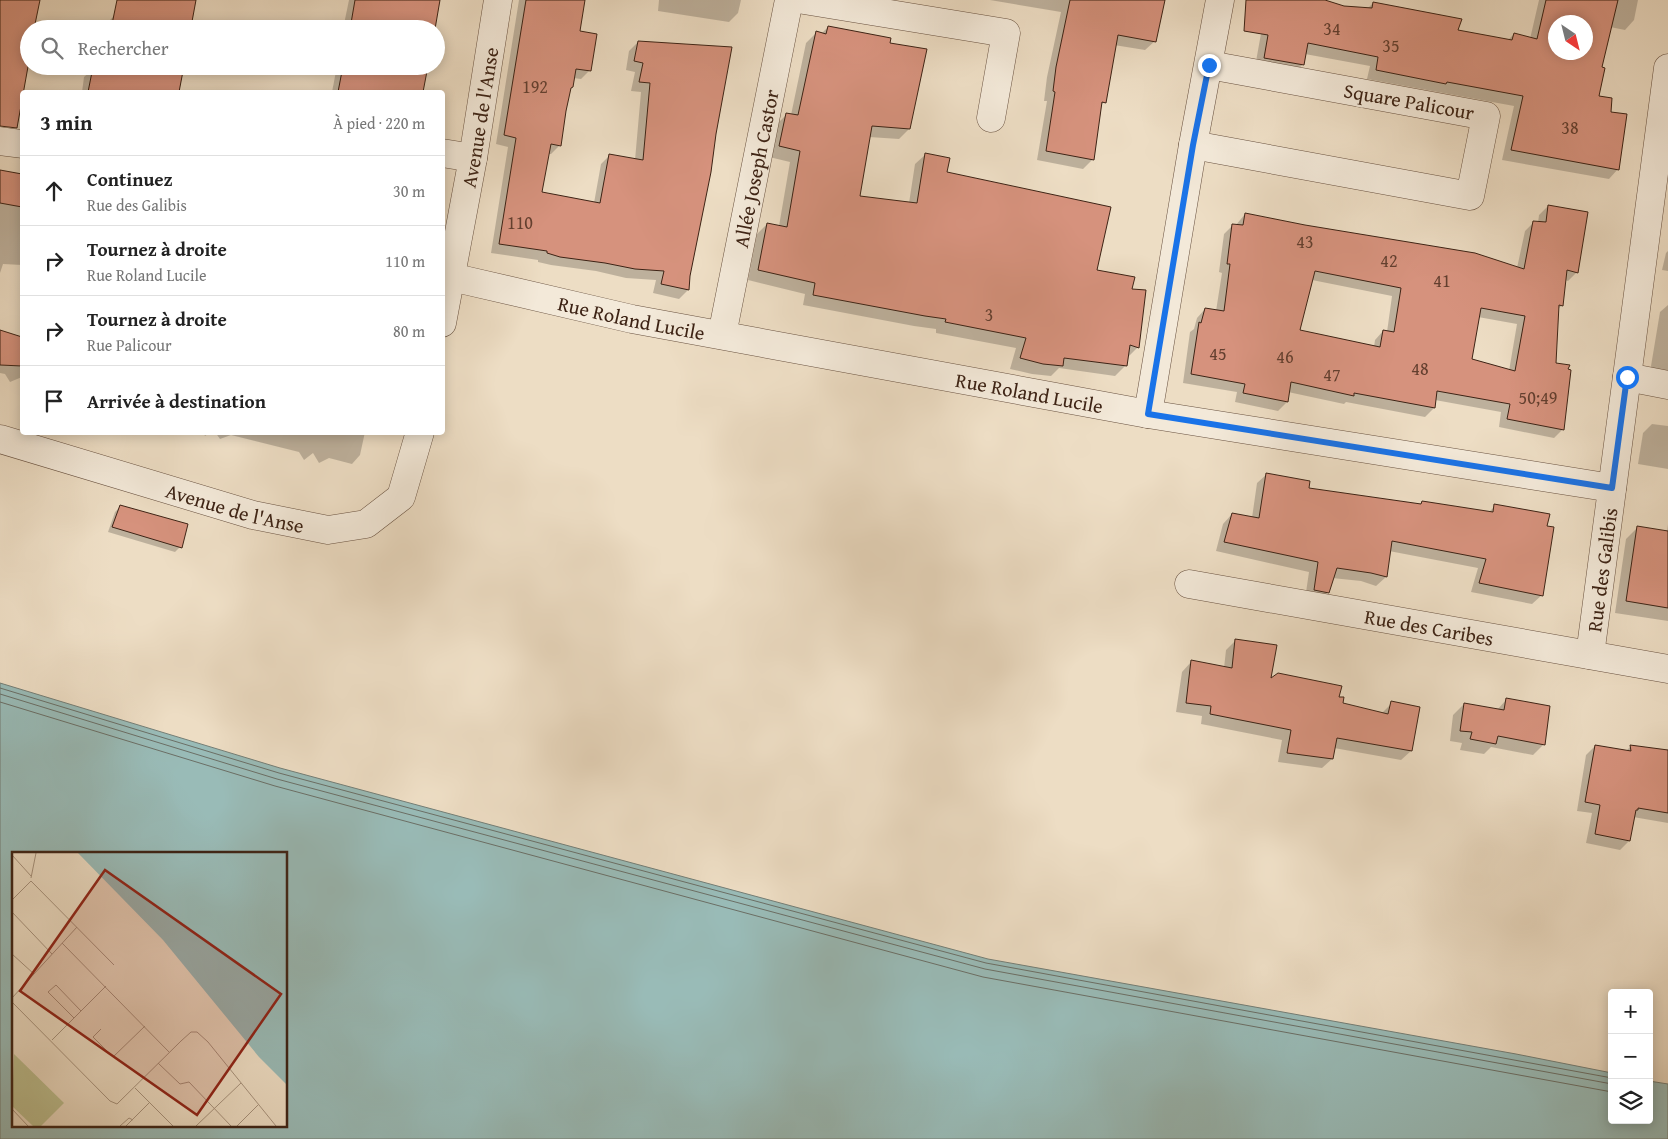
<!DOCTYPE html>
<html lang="fr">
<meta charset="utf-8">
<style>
:root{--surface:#fff;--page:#f2f2f2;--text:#222;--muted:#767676;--line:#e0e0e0}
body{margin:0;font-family:"Gentium Book Plus",serif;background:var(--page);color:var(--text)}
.controls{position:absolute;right:15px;bottom:15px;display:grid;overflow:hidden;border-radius:5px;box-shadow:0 2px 12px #0003}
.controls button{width:45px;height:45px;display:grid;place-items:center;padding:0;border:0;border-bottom:1px solid var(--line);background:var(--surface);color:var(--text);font:25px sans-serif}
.compass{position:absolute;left:1548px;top:15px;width:45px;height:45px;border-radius:50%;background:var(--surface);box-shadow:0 2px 12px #0003;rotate:145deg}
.stop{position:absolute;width:15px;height:15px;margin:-11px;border:4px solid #1a73e8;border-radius:50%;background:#fff}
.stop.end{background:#1a73e8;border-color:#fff;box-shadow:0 1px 5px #0008}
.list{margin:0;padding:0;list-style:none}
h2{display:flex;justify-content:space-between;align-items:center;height:65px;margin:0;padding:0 20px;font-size:21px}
h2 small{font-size:16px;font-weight:400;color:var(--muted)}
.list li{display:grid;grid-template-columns:32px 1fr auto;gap:15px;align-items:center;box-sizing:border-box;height:70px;padding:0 20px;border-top:1px solid var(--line)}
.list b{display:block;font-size:19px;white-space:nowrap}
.list p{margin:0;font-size:16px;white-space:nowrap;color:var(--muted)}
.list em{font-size:16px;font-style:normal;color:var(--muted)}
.icon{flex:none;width:28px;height:28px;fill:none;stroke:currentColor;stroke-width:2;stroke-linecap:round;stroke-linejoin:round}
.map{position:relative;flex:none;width:1668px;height:1139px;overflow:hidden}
.search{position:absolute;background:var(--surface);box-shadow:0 2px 12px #0003;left:20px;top:20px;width:425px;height:55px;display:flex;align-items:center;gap:12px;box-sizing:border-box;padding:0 18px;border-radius:28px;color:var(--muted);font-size:19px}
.panel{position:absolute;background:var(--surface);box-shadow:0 2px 12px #0003;left:20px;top:90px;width:425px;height:345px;border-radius:5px}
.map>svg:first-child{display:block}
.water{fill:#99bbb7;stroke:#747e76;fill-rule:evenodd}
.shadow{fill:#0003;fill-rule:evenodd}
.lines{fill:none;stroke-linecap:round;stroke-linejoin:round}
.shore{stroke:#6b6f66;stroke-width:1}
.building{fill:#d6927d;stroke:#3d2315;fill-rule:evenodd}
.minor-casing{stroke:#695241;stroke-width:29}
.minor{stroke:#f3e9d9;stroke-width:28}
.route{stroke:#1a73e8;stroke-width:6}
.labels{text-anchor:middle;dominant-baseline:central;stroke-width:4.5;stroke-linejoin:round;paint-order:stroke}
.number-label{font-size:18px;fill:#633f2f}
.street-label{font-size:20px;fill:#3d2315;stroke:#f3e9d9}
.inset-road{fill:none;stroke:#a7937e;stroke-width:1}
.view{fill:#8f2418;fill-opacity:0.15;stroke:#8f2418;stroke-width:2.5}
.inset-edge{fill:none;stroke:#3d2315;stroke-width:2.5}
</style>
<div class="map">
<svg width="1668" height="1139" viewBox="0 0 1668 1139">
<rect width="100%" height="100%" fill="#edddc4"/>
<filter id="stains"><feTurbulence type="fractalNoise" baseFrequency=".004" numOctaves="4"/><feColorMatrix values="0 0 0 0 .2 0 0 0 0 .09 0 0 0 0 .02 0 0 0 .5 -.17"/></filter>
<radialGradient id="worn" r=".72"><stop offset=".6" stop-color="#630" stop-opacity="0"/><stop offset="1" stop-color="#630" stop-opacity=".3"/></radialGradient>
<!-- water -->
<path class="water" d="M0 683 280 768 988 959 1516 1054 1612 1073V1120H1649V1081L1668 1084V1139H0ZM14 853H286V1125H14Z"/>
<!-- shadow -->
<g class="shadow">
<path d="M118 0H194L189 29H105L106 24 115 15Z"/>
<path d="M349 0H438L433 29H343Z"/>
<path d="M519 0H583L578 32 590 70 581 79 573 78 570 88 560 145 551 154H548L541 193 594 203 601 164 610 155 635 160 641 92 631 91 635 72 626 70 629 51 638 42 709 172 689 276 688 290 679 299 653 293 656 280 626 278 596 271 551 265 538 262V260L491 253 508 147 496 144Z"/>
<path d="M659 0H741L738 13 729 22 658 11Z"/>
<path d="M990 0H1162L1155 41 1145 50 1114 45 1104 102 1100 106 1093 159 1083 169 1037 160 1047 101H1044L1047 77 1061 12Z"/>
<path d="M1267 0H1320L1344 7 1367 9 1373 3 1457 31 1508 40 1514 34 1530 39 1539 0H1638L1634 20 1625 30 1610 27 1600 68 1597 97 1609 113 1618 169 1609 179 1502 160 1514 106 1367 79 1370 66 1305 54 1303 64 1294 74 1255 67ZM1556 22H1586V52H1556Z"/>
<path d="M828 27 888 44 909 129 899 139 869 137 858 197 909 203 915 164 926 154 945 173 1096 271 1131 290 1138 347 1128 357 1126 365 1115 376 1059 368 1051 376 1032 374 1010 369 1016 348 936 333V329L914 326 803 305 805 294 748 280 757 234 767 224 779 226 790 162 769 157 776 125 787 114 791 115 806 43 816 33 821 34Z"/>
<path d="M98 66H183L178 92H82L84 77 93 69H97Z"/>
<path d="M337 66H426L422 92H332Z"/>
<path d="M0 171 22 176V265L3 264 0 273Z"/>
<path d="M1548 206 1577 272 1568 281 1565 280 1562 305 1557 310 1554 364 1567 370 1563 429 1554 438 1499 427 1501 412 1435 400 1434 408 1425 417 1346 402 1344 404 1288 392 1287 402 1278 411 1235 402 1237 392 1183 383 1190 332 1194 329 1197 318 1205 309 1216 311 1222 273 1219 272 1224 234 1233 225H1236L1245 214 1517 268 1525 231 1534 222 1538 223 1539 215ZM1312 280 1392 296 1387 332 1383 331 1375 340 1374 347 1298 331ZM1478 317 1517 324 1509 371 1471 360Z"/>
<path d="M1668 251V271L1662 270 1666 253Z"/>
<path d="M1668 305V379L1650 372 1660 312Z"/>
<path d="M0 331 22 337V377L10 382 5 374 0 373Z"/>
<path d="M1652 424 1668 426V469L1638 464 1643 433Z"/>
<path d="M203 432H211L205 436Z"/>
<path d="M215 432H365L360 455 352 464 329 458 319 463 313 453 304 460 299 452 231 435 220 439Z"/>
<path d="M1267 474 1308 489 1419 505 1422 503 1488 513 1495 506 1545 527 1542 595 1532 604 1471 592 1478 568 1389 551 1386 577 1376 586 1361 581 1332 578 1328 592 1318 602 1305 599 1309 572 1216 551 1223 524 1232 514 1252 518 1257 483Z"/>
<path d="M120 507 180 547 175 552 108 532 115 512Z"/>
<path d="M1668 524V621L1615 613 1626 539 1637 528 1667 532Z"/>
<path d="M1236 640 1269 681 1338 699 1341 704 1381 714 1392 703 1411 751 1401 760 1334 748 1332 759 1322 768 1278 762 1282 740 1201 724 1202 716 1176 712 1182 672 1191 662 1224 668 1226 650Z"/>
<path d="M1506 700 1544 744 1533 755 1491 747 1484 754 1460 750 1462 743 1450 741 1453 715 1464 704 1497 710Z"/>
<path d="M1595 746 1626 751 1631 746 1666 751 1668 749V823L1633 817 1629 841 1620 850 1586 843 1592 813 1577 811 1586 755Z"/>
</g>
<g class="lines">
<!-- shore -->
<g class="shore">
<path d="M0 688 279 773 986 963 1612 1078"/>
<path d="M0 694 277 779 985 969 1612 1084"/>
<path d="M0 702 275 786 983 977 1612 1092"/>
</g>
</g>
<!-- building -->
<g class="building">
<path d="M0 0H40L34 29H29V61L17 128 0 126Z"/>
<path d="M117 0H196L191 27 189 29H111Z"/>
<path d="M355 0H440L435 29H350Z"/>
<path d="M526 0H585L580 31 597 34 591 71 576 69 573 87 571 88 566 111 561 146 551 144 542 192 600 203 609 154 643 160 650 83 639 82 643 63 634 61 638 41 732 47 716 134 711 172 690 276 689 290 661 284 664 271 635 269 605 263 560 257 547 253V251L499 244 516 138 504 135Z"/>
<path d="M1070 0H1165L1156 42 1118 35 1106 103 1102 102 1094 160 1046 151 1055 92 1053 91 1056 67Z"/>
<path d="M1246 0H1325L1344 6 1372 8 1373 2 1462 19 1458 30 1512 40 1514 33 1537 39 1546 0H1618L1602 67 1605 68 1599 96 1612 98 1611 112 1627 114 1619 170 1511 150 1523 96 1447 82 1446 84 1376 70 1378 57 1308 43 1304 65 1264 58 1268 35 1244 31ZM1556 22H1586V52H1556Z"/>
<path d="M828 26 891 38 890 43 927 49 910 129 872 126 860 196 917 203 925 153 950 158 947 172 1111 207 1097 270 1135 277 1132 289 1146 290 1139 348 1130 345 1127 366 1064 358 1063 366 1043 364 1020 358 1026 338 945 322 946 319 925 316 813 295 815 283 758 270 767 223 787 227 800 151 779 146 786 113 798 115 816 31 826 34Z"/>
<path d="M104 66H184L179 92H88L93 67 103 69Z"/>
<path d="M343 66H428L423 92H338Z"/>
<path d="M0 170 22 174V207L0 203Z"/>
<path d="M1548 205 1588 212 1578 273 1567 270 1563 306 1559 305 1556 363 1570 365 1568 369 1571 370 1564 430 1507 419 1510 404 1437 391 1435 408 1354 393V396L1291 382 1288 402 1243 393 1245 384 1191 374 1199 322 1201 323 1205 308 1224 311 1230 264H1227L1232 224 1243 225 1245 213 1305 225 1475 253 1524 269 1533 221 1546 222ZM1315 271 1401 288 1394 332 1383 330 1380 347 1300 330ZM1481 308 1525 316 1515 371 1472 359Z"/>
<path d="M0 330 22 337V366L0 365Z"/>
<path d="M1266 473 1310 481 1309 488 1421 504 1422 501 1493 512 1494 504 1550 514 1547 526 1554 527 1543 596 1479 583 1486 559 1392 541 1387 577 1371 573 1337 568 1329 593 1314 590 1318 562 1224 542 1232 513 1259 518Z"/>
<path d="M120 505 188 524 182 548 112 527Z"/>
<path d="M1637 526 1668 531V608L1626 601Z"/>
<path d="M1235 639 1277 645 1271 678 1278 673 1342 686 1339 697H1344L1343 703 1388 714 1391 701 1420 707 1412 751 1337 738 1333 759 1287 753 1291 730 1210 714 1211 706 1186 703 1191 660 1232 668Z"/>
<path d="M1506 698 1550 706 1545 745 1498 736 1496 744 1470 739 1472 732 1460 731 1464 703 1504 710Z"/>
<path d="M1595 745 1631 751 1630 745 1668 750V813L1638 808V810H1636L1630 841 1595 834 1600 805 1585 802Z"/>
</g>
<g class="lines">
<defs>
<g id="minor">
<path d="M804 0 1006 33 991 118"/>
<path d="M0 141 22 144"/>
<path d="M1193 145 1470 196 1486 116 1209 65"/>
<path d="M442 153 473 158"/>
<path id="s1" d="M451 277 632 319 1148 414 1612 488"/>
<path id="s2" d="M442 323 473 158 498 0"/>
<path id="s3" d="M722 335 789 0"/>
<path d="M1627 377 1668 385"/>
<path d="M1148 414 1193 145 1220 0"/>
<path id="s4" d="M0 439 253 515 328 530 366 524 401 497 420 432"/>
<path id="s5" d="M1189 584 1668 669"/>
<path id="s6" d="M1590 655 1668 68"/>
</g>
</defs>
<!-- minor casing -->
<use href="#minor" class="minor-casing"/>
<!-- minor -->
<use href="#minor" class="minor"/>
</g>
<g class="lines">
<!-- route -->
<path class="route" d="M1209 65 1193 145 1148 414 1612 488 1627 377"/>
</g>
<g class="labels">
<!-- number labels -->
<g class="number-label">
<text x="1332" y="28">34</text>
<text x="1391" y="45">35</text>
<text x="535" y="86">192</text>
<text x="1570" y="127">38</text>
<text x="520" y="222">110</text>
<text x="1305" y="241">43</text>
<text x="1389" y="260">42</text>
<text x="1442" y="280">41</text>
<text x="989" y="314">3</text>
<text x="1218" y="353">45</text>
<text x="1285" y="356">46</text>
<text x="1420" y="368">48</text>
<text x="1332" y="374">47</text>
<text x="1538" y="397">50;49</text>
</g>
<!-- street labels -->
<g class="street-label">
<text transform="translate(1409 101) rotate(10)">Square Palicour</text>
<text stroke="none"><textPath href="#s2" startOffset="209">Avenue de l'Anse</textPath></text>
<text stroke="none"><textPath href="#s3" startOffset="170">Allée Joseph Castor</textPath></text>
<text stroke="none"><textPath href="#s1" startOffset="185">Rue Roland Lucile</textPath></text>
<text stroke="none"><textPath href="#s1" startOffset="590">Rue Roland Lucile</textPath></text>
<text stroke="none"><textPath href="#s4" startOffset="245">Avenue de l'Anse</textPath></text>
<text stroke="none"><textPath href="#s6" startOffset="86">Rue des Galibis</textPath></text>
<text stroke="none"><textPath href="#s5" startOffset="244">Rue des Caribes</textPath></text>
</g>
</g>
<!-- overview -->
<g transform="translate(12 852)">
<rect width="275" height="275" fill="#edddc4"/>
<path d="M2 202 52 251 29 274H21L0 254Z" fill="#bdc091"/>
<path d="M66 1H275V233L247 205 151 88Z" fill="#99bbb7"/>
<path class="inset-road" d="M0 3 19 24M19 26 24 1M19 29 102 113M0 48 19 29M0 60 40 102M50 91 157 200M0 102 22 122M0 146 65 75M0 150 98 249 105 252 169 189 179 180H185L196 190 264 274M62 166 36 140 44 133 69 159M89 177 81 185 101 205 133 174M40 188 94 134M146 211 168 232 177 230 219 274M123 236 161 274M0 257 16 274M108 274 117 266 121 268M114 274 137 251M184 274 229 231M225 274 246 253"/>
<path class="view" d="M93 18 269 142 185 263 8 139Z"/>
<rect width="275" height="275" class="inset-edge"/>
</g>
<rect width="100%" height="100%" filter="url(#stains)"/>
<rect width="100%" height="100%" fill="url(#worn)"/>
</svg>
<div class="controls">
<button>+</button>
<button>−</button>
<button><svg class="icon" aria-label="layers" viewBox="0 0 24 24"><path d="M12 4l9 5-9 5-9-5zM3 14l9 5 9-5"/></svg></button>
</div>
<svg class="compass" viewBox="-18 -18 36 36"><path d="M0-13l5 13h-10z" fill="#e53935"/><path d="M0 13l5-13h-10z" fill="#767676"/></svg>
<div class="stop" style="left:1627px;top:377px"></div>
<div class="stop end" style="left:1209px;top:65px"></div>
<div class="search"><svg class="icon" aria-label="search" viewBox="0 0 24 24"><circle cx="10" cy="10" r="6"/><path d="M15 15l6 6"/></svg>Rechercher</div>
<section class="panel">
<h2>3 min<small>À pied · 220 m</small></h2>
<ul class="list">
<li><svg class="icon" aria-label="ahead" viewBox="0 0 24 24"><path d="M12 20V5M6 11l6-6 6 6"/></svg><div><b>Continuez</b><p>Rue des Galibis</p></div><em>30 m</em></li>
<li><svg class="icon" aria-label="right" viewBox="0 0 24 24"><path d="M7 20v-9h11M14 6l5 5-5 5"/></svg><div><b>Tournez à droite</b><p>Rue Roland Lucile</p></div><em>110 m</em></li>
<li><svg class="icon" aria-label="right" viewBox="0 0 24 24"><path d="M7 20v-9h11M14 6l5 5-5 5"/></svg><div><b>Tournez à droite</b><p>Rue Palicour</p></div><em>80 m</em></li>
<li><svg class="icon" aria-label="arrive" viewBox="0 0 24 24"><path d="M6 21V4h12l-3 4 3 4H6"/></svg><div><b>Arrivée à destination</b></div></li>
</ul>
</section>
</div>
